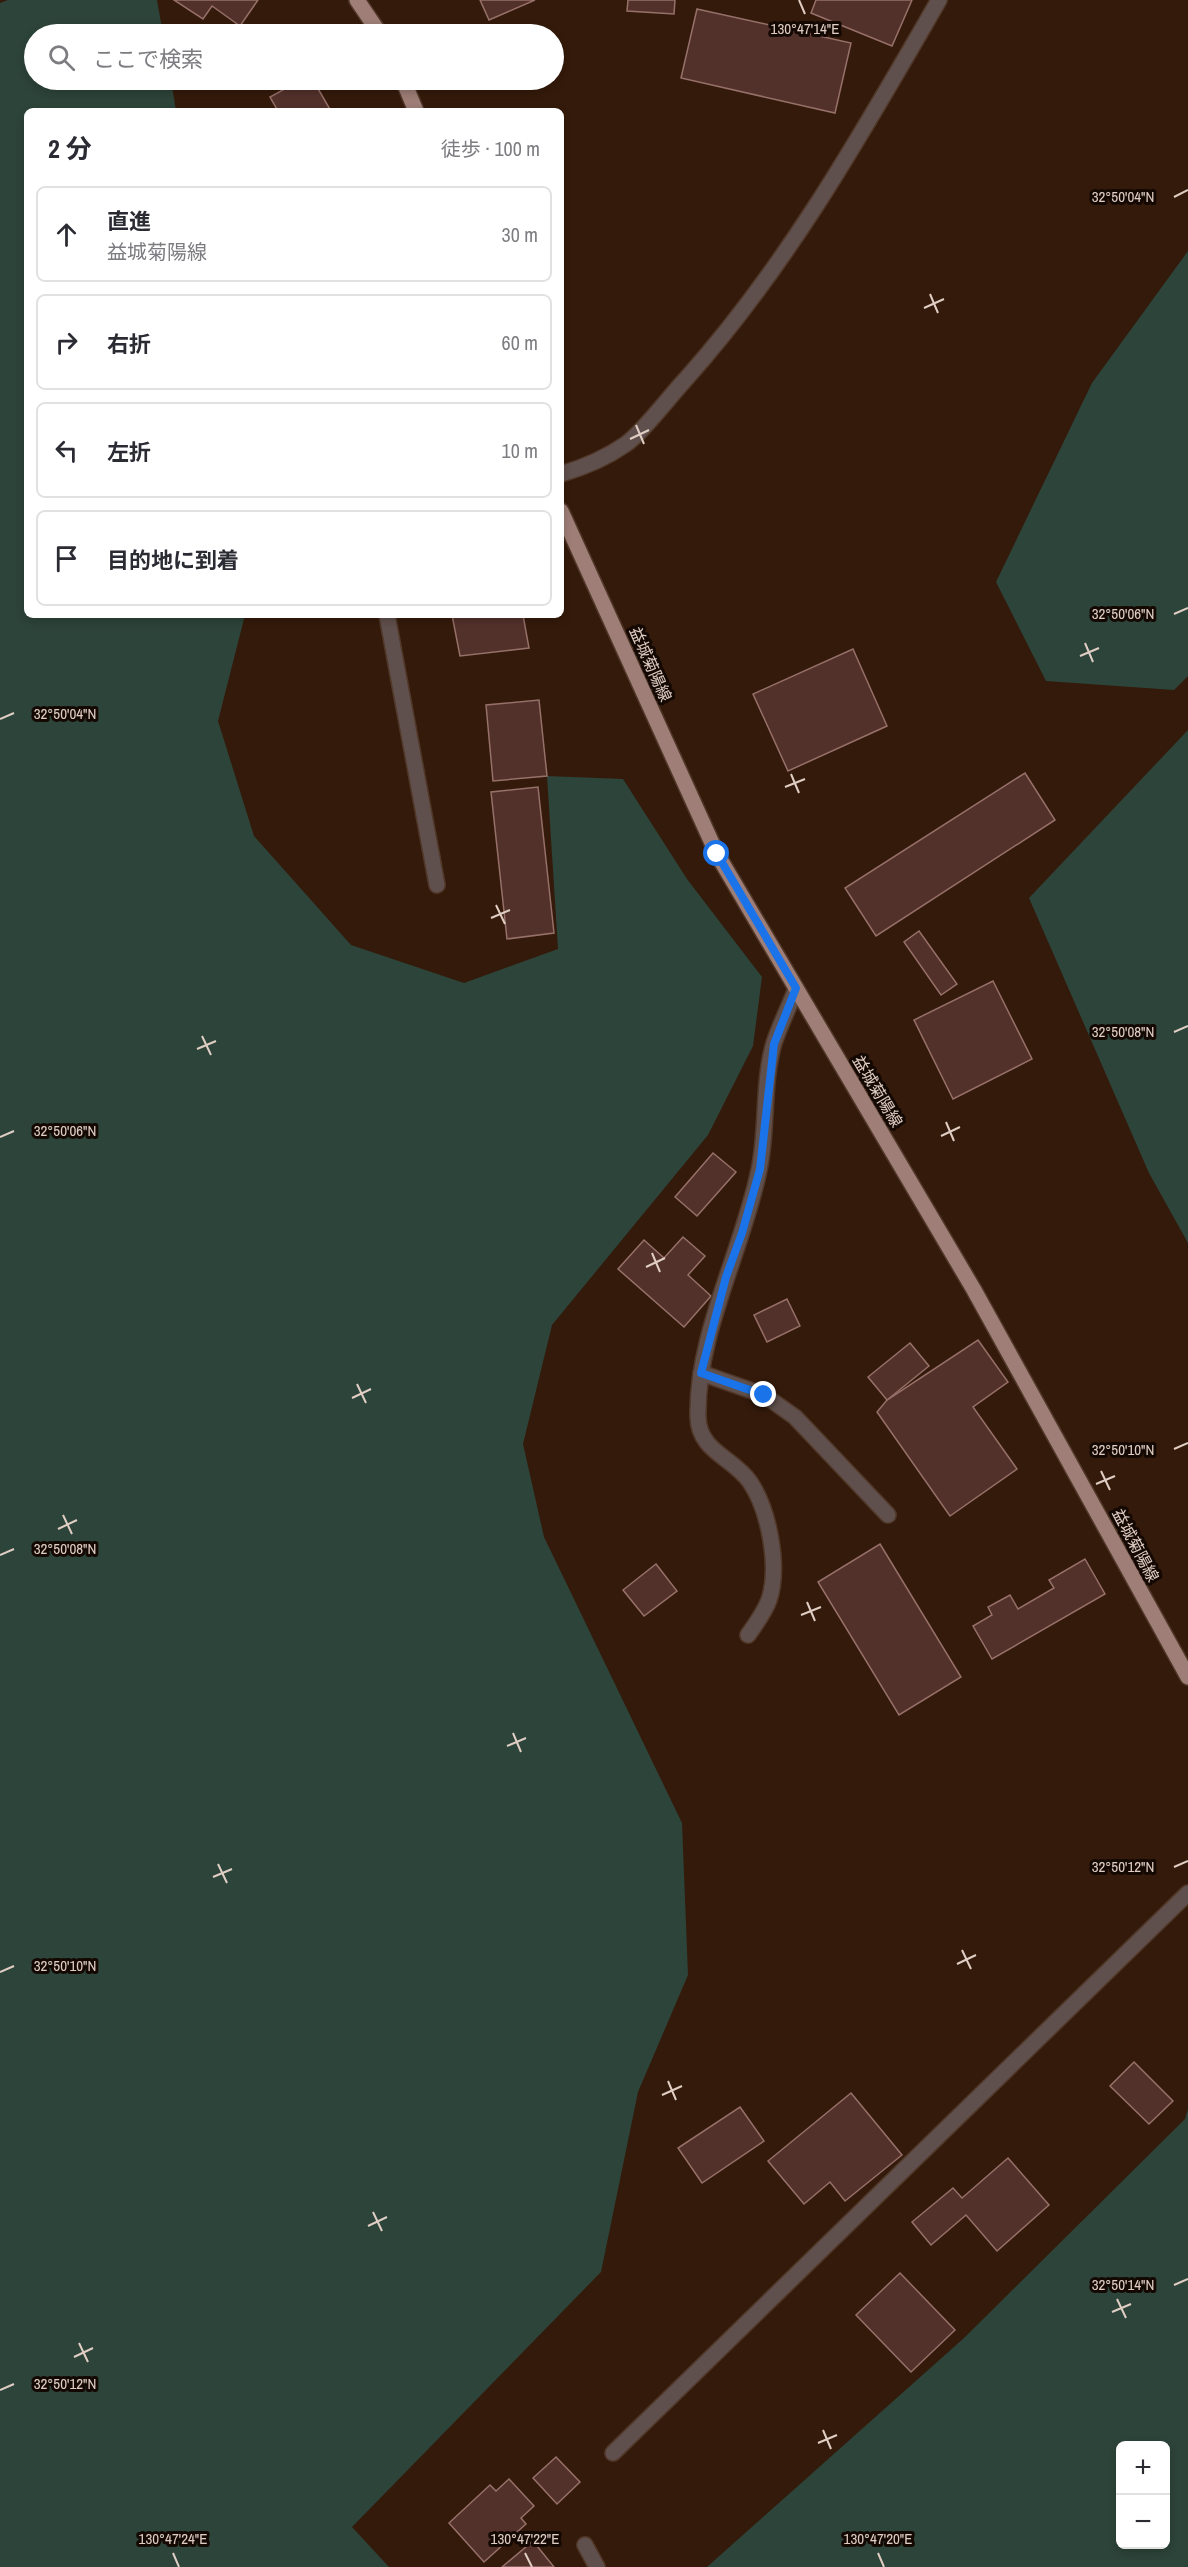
<!DOCTYPE html>
<html lang="ja">
<meta charset="utf-8">
<style>
:root{--surface:#fff;--page:#f7f7f7;--text:#2b2b33;--muted:#7c7c81;--line:#e1e1e2}
body{margin:0;font-family:"Archivo Narrow","Noto Sans JP",sans-serif;background:var(--page);color:var(--text)}
.controls{position:absolute;right:18px;bottom:18px;display:grid;overflow:hidden;border-radius:9px;box-shadow:0 3px 9px #0003}
.controls button{width:54px;height:54px;display:grid;place-items:center;padding:0;border:0;border-bottom:2px solid var(--line);background:var(--surface);color:var(--text);font:30px sans-serif}
.stop{position:absolute;width:18px;height:18px;margin:-14px;border:4px solid #1a73e8;border-radius:50%;background:#fff}
.stop.end{background:#1a73e8;border-color:#fff;box-shadow:0 2px 6px #0008}
.list{margin:0;padding:0;list-style:none}
h2{display:flex;justify-content:space-between;align-items:center;height:78px;margin:0;padding:0 24px;font-size:26px}
h2 small{font-size:20px;font-weight:400;color:var(--muted)}
.list li{display:grid;grid-template-columns:39px 1fr auto;gap:18px;align-items:center;box-sizing:border-box;height:96px;margin:0 12px 12px;padding:0 12px;border:2px solid var(--line);border-radius:9px}
.list b{display:block;font-size:22px;white-space:nowrap}
.list p{margin:0;font-size:20px;white-space:nowrap;color:var(--muted)}
.list em{font-size:20px;font-style:normal;color:var(--muted)}
.icon{flex:none;width:33px;height:33px;fill:none;stroke:currentColor;stroke-width:2;stroke-linecap:round;stroke-linejoin:round}
.map{position:relative;flex:none;width:1188px;height:2567px;overflow:hidden}
.search{position:absolute;background:var(--surface);box-shadow:0 3px 9px #0003;left:24px;top:24px;width:540px;height:66px;display:flex;align-items:center;gap:15px;box-sizing:border-box;padding:0 21px;border-radius:33px;color:var(--muted);font-size:22px}
.panel{position:absolute;background:var(--surface);box-shadow:0 3px 9px #0003;left:24px;top:108px;width:540px;height:510px;border-radius:9px}
.map>svg:first-child{display:block}
.green{fill:#2d443a;fill-rule:evenodd}
.building{fill:#53312b;stroke:#967069;stroke-width:1.5}
.lines{fill:none;stroke-linecap:round;stroke-linejoin:round}
.minor-casing{stroke:#503728;stroke-width:18}
.major-casing{stroke:#503728;stroke-width:18}
.minor{stroke:#60504d;stroke-width:15}
.major{stroke:#9e7e77;stroke-width:15}
.route{stroke:#1a73e8;stroke-width:8}
.ticks{fill:none;stroke:#e0cec4;stroke-width:2}
.labels{text-anchor:middle;dominant-baseline:central;stroke-width:6;stroke-linejoin:round;paint-order:stroke}
.street-label{font-size:16px;fill:#e0cec4;stroke:#140803}
.ticks-label{font-size:15px;text-anchor:middle;fill:#e0cec4;stroke:#140803;stroke-width:6;stroke-linejoin:round;paint-order:stroke}
</style>
<div class="map">
<svg width="1188" height="2567" viewBox="0 0 1188 2567">
<rect width="100%" height="100%" fill="#341a0a"/>
<!-- green -->
<g class="green">
<path d="M8 0H157L163 34H34V80H171L176 111H27V615H245L218 721 254 836 351 945 464 983 558 949 547 776 623 779 687 879 762 977 753 1046 708 1135 552 1325 523 1444 544 1537 682 1823 688 1975 638 2092 601 2272 352 2527 389 2567H0V3Z"/>
<path d="M1188 251V676L1174 690 1046 681 996 582 1092 383Z"/>
<path d="M1188 730V1243L1149 1173 1029 898Z"/>
<path d="M1188 2109V2567H707L964 2338 1185 2119ZM1120 2446H1166V2544H1120Z"/>
</g>
<!-- building -->
<g class="building">
<path d="M174 0H258L240 26 212 6 203 19Z"/>
<path d="M480 0H535L489 20Z"/>
<path d="M628 0H675L674 14 627 11Z"/>
<path d="M816 0H912L892 46 811 13Z"/>
<path d="M697 9 851 43 835 113 681 78Z"/>
<path d="M301 80H313L331 111H278L270 97Z"/>
<path d="M452 615H523L529 648 460 656Z"/>
<path d="M853 649 887 726 788 771 753 694Z"/>
<path d="M539 700 547 776 493 781 486 705Z"/>
<path d="M1025 773 1055 820 876 936 845 888Z"/>
<path d="M538 787 554 933 507 939 491 792Z"/>
<path d="M919 931 957 984 941 995 904 942Z"/>
<path d="M993 981 1032 1059 953 1099 914 1020Z"/>
<path d="M713 1153 736 1172 697 1216 675 1197Z"/>
<path d="M683 1237 705 1256 688 1275 711 1296 684 1327 618 1269 644 1240 664 1258Z"/>
<path d="M787 1299 800 1326 767 1342 754 1315Z"/>
<path d="M978 1340 1008 1382 973 1407 1017 1469 950 1516 877 1412 887 1400Z"/>
<path d="M910 1343 929 1366 887 1400 868 1377Z"/>
<path d="M880 1544 961 1677 899 1715 818 1582Z"/>
<path d="M1085 1559 1105 1594 992 1659 973 1626 992 1615 988 1607 1010 1595 1018 1609 1054 1588 1049 1580Z"/>
<path d="M656 1564 677 1591 644 1616 623 1590Z"/>
<path d="M1134 2062 1173 2101 1149 2124 1110 2086Z"/>
<path d="M851 2093 902 2155 845 2201 830 2182 804 2204 768 2161Z"/>
<path d="M740 2107 764 2141 702 2183 678 2148Z"/>
<path d="M1008 2158 1049 2205 997 2251 966 2215 931 2245 912 2222 953 2188 962 2198Z"/>
<path d="M900 2273 955 2330 911 2372 856 2315Z"/>
<path d="M556 2457 580 2482 557 2504 533 2478Z"/>
<path d="M509 2479 534 2506 521 2518 526 2524 484 2562 449 2523 490 2485 496 2491Z"/>
<path d="M533 2541 554 2567H502Z"/>
</g>
<g class="lines">
<defs>
<g id="minor">
<path d="M561 474C585 467 606 458 626 444 644 431 669 397 685 380 788 265 862 133 939 0"/>
<path d="M387 615 437 885"/>
<path d="M701 1373 764 1395 795 1417 888 1515"/>
<path d="M748 1635C756 1624 764 1613 769 1600 780 1567 769 1510 750 1482 733 1457 699 1452 698 1417 696 1335 743 1249 759 1170 768 1129 762 1084 774 1043 780 1025 789 1007 796 989"/>
<path d="M613 2453 1188 1893"/>
<path d="M585 2545 597 2567"/>
</g>
<g id="major">
<path d="M357 0 380 34"/>
<path d="M403 80 416 111"/>
<path d="M561 511 717 854 974 1290 1188 1677"/>
</g>
</defs>
<!-- minor casing -->
<use href="#minor" class="minor-casing"/>
<!-- major casing -->
<use href="#major" class="major-casing"/>
<!-- minor -->
<use href="#minor" class="minor"/>
<!-- major -->
<use href="#major" class="major"/>
</g>
<g class="lines">
<!-- route -->
<path class="route" d="M717 854 796 988 774 1044 760 1169 742 1233 726 1277 701 1373 764 1395"/>
</g>
<!-- ticks -->
<path class="ticks" d="M799 0 805 14M1174 197 1188 190M930 294 938 313M924 308 944 299M636 425 644 444M630 439 649 430M1174 614 1188 608M1085 643 1093 662M1080 656 1099 648M0 719 14 713M791 774 799 793M785 787 805 779M496 905 505 924M491 918 510 910M1174 1032 1188 1026M202 1036 211 1055M197 1049 216 1041M946 1122 954 1141M941 1136 960 1127M0 1137 14 1131M652 1253 660 1272M646 1267 665 1258M357 1384 366 1403M352 1398 371 1389M1174 1449 1188 1443M1101 1471 1110 1490M1096 1484 1115 1476M63 1515 72 1534M58 1529 77 1520M0 1555 14 1549M807 1602 815 1621M801 1615 821 1607M513 1733 521 1752M507 1746 526 1738M218 1864 227 1883M1174 1867 1188 1861M213 1877 232 1869M962 1950 971 1969M957 1964 976 1955M0 1972 14 1966M668 2081 676 2100M662 2095 682 2086M373 2212 382 2231M368 2226 387 2217M1174 2285 1188 2279M1117 2299 1126 2318M1112 2312 1131 2304M79 2343 88 2362M74 2357 93 2348M0 2390 14 2384M823 2430 831 2449M818 2443 837 2435M173 2553 179 2567M525 2553 532 2567M878 2553 884 2567"/>
<g class="labels">
<!-- street labels -->
<g class="street-label">
<text transform="translate(651 664) rotate(66)">益城菊陽線</text>
<text transform="translate(878 1091) rotate(59)">益城菊陽線</text>
<text transform="translate(1136 1545) rotate(62)">益城菊陽線</text>
</g>
</g>
<g class="ticks-label">
<text x="805" y="34">130°47'14"E</text>
<text x="1123" y="202">32°50'04"N</text>
<text x="1123" y="619">32°50'06"N</text>
<text x="65" y="719">32°50'04"N</text>
<text x="1123" y="1037">32°50'08"N</text>
<text x="65" y="1136">32°50'06"N</text>
<text x="1123" y="1455">32°50'10"N</text>
<text x="65" y="1554">32°50'08"N</text>
<text x="1123" y="1872">32°50'12"N</text>
<text x="65" y="1971">32°50'10"N</text>
<text x="1123" y="2290">32°50'14"N</text>
<text x="65" y="2389">32°50'12"N</text>
<text x="173" y="2544">130°47'24"E</text>
<text x="525" y="2544">130°47'22"E</text>
<text x="878" y="2544">130°47'20"E</text>
</g>
</svg>
<div class="controls">
<button>+</button>
<button>−</button>
</div>
<div class="stop" style="left:717px;top:854px"></div>
<div class="stop end" style="left:764px;top:1395px"></div>
<div class="search"><svg class="icon" aria-label="search" viewBox="0 0 24 24"><circle cx="10" cy="10" r="6"/><path d="M15 15l6 6"/></svg>ここで検索</div>
<section class="panel">
<h2>2 分<small>徒歩 · 100 m</small></h2>
<ul class="list">
<li><svg class="icon" aria-label="ahead" viewBox="0 0 24 24"><path d="M12 20V5M6 11l6-6 6 6"/></svg><div><b>直進</b><p>益城菊陽線</p></div><em>30 m</em></li>
<li><svg class="icon" aria-label="right" viewBox="0 0 24 24"><path d="M7 20v-9h11M14 6l5 5-5 5"/></svg><div><b>右折</b></div><em>60 m</em></li>
<li><svg class="icon" aria-label="left" viewBox="0 0 24 24"><path d="M17 20v-9H6M10 6l-5 5 5 5"/></svg><div><b>左折</b></div><em>10 m</em></li>
<li><svg class="icon" aria-label="arrive" viewBox="0 0 24 24"><path d="M6 21V4h12l-3 4 3 4H6"/></svg><div><b>目的地に到着</b></div></li>
</ul>
</section>
</div>
